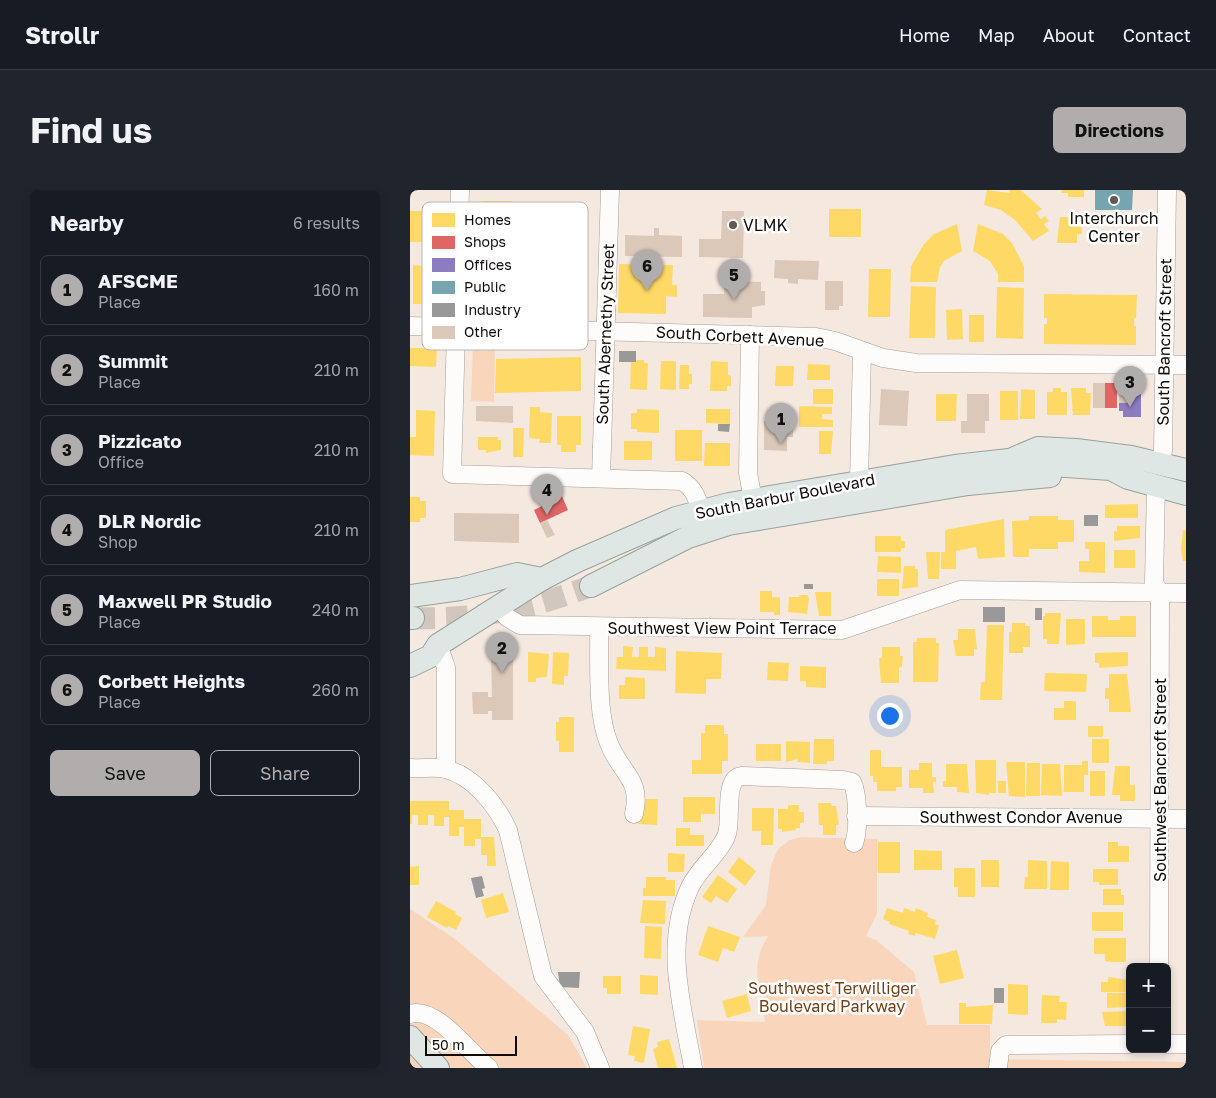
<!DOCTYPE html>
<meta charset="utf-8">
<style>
:root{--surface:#171b24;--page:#20242c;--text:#f1f3f6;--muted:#9ea1a6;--line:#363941;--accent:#b0adac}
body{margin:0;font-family:"Golos Text",sans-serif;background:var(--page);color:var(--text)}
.controls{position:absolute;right:15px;bottom:15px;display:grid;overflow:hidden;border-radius:8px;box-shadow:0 2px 8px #0003}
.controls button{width:45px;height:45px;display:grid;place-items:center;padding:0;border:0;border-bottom:1px solid var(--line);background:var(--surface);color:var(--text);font:25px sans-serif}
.scale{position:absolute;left:15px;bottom:12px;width:92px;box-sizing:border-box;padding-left:5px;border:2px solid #110a05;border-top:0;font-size:14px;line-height:18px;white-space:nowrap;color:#110a05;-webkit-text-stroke:4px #fff;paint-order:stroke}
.you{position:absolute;left:479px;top:525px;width:18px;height:18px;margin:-12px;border:4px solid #fff;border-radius:50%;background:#1a73e8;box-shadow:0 0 0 8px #1a73e833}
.badge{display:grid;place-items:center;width:32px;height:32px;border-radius:50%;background:var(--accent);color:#111;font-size:16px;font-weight:700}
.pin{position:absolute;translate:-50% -41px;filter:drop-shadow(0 1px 2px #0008)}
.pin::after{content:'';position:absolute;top:26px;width:18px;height:15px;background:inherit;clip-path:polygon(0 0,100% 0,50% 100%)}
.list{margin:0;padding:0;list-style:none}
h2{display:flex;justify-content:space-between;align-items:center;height:65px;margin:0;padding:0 20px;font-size:21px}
h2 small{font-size:16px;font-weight:400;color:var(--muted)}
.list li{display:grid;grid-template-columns:32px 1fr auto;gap:15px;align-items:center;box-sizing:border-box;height:70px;margin:0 10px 10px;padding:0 10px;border:1px solid var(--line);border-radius:8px}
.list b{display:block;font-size:19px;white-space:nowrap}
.list p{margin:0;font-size:16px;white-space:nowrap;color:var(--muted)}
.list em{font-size:16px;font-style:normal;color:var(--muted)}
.actions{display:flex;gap:10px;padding:15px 20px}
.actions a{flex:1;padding:11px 0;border:1px solid var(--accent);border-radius:8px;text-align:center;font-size:18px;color:var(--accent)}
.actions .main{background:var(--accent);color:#111}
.map{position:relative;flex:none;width:776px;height:878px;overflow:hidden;border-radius:8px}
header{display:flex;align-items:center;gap:30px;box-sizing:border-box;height:70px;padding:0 25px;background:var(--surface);border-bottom:1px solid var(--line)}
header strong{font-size:24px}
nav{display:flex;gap:28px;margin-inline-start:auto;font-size:18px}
.intro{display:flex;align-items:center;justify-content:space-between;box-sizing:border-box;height:120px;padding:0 30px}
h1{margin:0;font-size:35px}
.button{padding:12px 22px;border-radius:8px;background:var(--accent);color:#111;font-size:18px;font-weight:700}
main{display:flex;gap:30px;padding:0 30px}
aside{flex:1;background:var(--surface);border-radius:8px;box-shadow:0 2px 8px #0003}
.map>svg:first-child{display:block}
.green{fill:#f9d6bb}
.homes{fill:#ffd966}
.shops{fill:#e06666}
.offices{fill:#8e7cc3}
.public{fill:#76a5af}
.industry{fill:#999}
.building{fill:#dbc8b8}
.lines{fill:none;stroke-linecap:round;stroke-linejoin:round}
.major-tunnel{stroke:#d2c7be;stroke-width:22;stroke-dasharray:22 11;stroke-linecap:butt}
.minor-casing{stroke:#a69e97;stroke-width:19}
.major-casing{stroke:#96a29c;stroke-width:24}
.minor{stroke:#fdfcfa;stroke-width:18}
.major{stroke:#dfe7e5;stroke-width:22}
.poi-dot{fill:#605851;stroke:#fff;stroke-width:2}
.labels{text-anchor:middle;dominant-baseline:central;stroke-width:5;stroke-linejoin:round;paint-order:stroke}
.poi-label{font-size:16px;fill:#110a05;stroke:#fff}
.street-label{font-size:16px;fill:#110a05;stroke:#fff}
.park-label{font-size:16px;fill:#704117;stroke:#fff}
.key{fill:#fff;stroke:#b8b6b4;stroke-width:1}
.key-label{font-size:14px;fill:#110a05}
</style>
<header>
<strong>Strollr</strong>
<nav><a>Home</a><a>Map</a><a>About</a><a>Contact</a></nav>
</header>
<div class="intro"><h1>Find us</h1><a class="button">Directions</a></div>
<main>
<aside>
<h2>Nearby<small>6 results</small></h2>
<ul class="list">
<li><span class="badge">1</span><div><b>AFSCME</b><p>Place</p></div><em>160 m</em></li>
<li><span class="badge">2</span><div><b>Summit</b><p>Place</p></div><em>210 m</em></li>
<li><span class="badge">3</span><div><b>Pizzicato</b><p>Office</p></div><em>210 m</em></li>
<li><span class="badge">4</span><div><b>DLR Nordic</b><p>Shop</p></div><em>210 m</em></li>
<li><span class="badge">5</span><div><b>Maxwell PR Studio</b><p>Place</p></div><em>240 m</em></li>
<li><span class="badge">6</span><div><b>Corbett Heights</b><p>Place</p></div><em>260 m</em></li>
</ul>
<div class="actions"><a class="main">Save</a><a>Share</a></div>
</aside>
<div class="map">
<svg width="776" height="878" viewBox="0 0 776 878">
<rect width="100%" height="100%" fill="#f4e8df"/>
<!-- green -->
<g class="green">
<path d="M63 154 85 155 84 212 61 211Z"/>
<path d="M392 647 467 649V724L456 746 466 750 504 782 517 835H580V869L776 872V878H294L287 830 355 832C350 799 339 776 358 746L333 747 356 715 361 675 368 659 380 650Z"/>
<path d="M0 719 45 749 158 845 177 878H0Z"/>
</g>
<!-- homes -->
<g class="homes">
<path d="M577 0 599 3 600 0H610L613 2 632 19 626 23 631 29 635 26 639 31 634 34 639 41 623 51 605 30 591 20 574 15Z"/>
<path d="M652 0H674V7H658V3H651Z"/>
<path d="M73 11H102L101 64 73 63Z"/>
<rect x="419" y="19" width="32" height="28"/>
<path d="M0 21H31V36H14L12 52H0Z"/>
<path d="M650 27H661V32H667V37H672V44H667V53H647Z"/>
<path d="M547 34 552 61 534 71 530 77 527 92H500L501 76 514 54 524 44Z"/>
<path d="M568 34 593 44 602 53 614 76V92H588V84L580 71 563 61Z"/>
<path d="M209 74 263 75 262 95H267V107L256 106V124L208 123Z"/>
<path d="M3 75 15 76V82L21 83V95H25V114H3Z"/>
<path d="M459 79H481L480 127H458Z"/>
<path d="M166 92H178V119H165Z"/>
<path d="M501 96 526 97 525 148H499Z"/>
<path d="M587 97 614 98 613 149 586 148Z"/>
<path d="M634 104 727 105 726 128H724V136H726V155L634 154V134H637V128H634Z"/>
<path d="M552 119 553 149 537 150 536 120Z"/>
<rect x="559" y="125" width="15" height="27"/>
<path d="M0 158H27L26 177 0 176Z"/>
<path d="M171 167V201L85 203 86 169Z"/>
<path d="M226 170H234V173H238L237 200 220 199 221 172H226Z"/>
<path d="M251 171H266V200L250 199Z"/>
<path d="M301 171 318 172V185L321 186V196H317V201H300Z"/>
<path d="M398 174 420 175V190H397Z"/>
<path d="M270 175H279V184H282V194H279V199H269Z"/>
<path d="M366 176H384L383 196H365Z"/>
<path d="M643 198H651V202H657V225H637V202H643Z"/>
<path d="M661 198H676V203H681L680 225H663Z"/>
<rect x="403" y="199" width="20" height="15"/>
<path d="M611 199 625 200V229H610Z"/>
<rect x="590" y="201" width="18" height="29"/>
<path d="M526 204H547L546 231H526Z"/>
<path d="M389 216 422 217V224H412V229L423 230V237H389Z"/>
<path d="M120 217H130V222L142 223 141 253H129L130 249 119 248Z"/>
<path d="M227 219 249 220V243L227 242V239H221V223H227Z"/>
<path d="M296 219H320V234L296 233Z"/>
<path d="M6 220 25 221 24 266 0 265V247H6Z"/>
<path d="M147 226H171V255H166V262H151V255H147Z"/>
<path d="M103 238H114L113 267H103Z"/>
<rect x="265" y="240" width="27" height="31"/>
<path d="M409 241H423L421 264H409Z"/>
<path d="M68 247H88V250H91V260L76 263V260H68Z"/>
<rect x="214" y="251" width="28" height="19"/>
<path d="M295 253H320V276H294Z"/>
<path d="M0 307H10V311H16V328H10V332H0Z"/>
<path d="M728 314V328H695V315Z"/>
<path d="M619 326H648V330H664V352H648V359H619V367H603L602 331 619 330Z"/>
<path d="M594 329 595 367 568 369 566 357 546 361V379H531V362H535V340Z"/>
<path d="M707 336H730V348L704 351V341H707Z"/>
<path d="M773 340H776V371H773L771 359Z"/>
<path d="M465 346H491V351H495V358H491V362H465Z"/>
<path d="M675 352H695V383L669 382V371H679V359H675Z"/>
<rect x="704" y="360" width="21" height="18"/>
<path d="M516 362H530L529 389H518Z"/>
<path d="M468 366 491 367V383L467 382Z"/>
<path d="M494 376H505V379H508V397L492 399Z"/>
<rect x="467" y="389" width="22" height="17"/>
<path d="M350 401H362V407H370V425H364V422H350Z"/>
<path d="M405 402H421V426H409Z"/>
<path d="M390 405H397L399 408 397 424 378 422 379 407H389Z"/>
<path d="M635 423H651L649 454H637V449H633V426H635Z"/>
<path d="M682 426H698V430H710V426H726V447H682Z"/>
<path d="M656 429H675V454L656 455Z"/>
<path d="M602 433H615V436H620V457H613V463H599V442H602Z"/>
<path d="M577 435H594L592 510H570L571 492H575Z"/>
<path d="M548 439H565L567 459H564V466H546L543 450H548Z"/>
<path d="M507 448H526V453H529L528 492H503V452H507Z"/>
<path d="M213 456 223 457 222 467H229V457H238V467H245V457L256 458V481L206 479 207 467H213Z"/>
<path d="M472 457H490V466H493L492 477H489V493H471L469 468H472Z"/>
<path d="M266 461 312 463 311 489H296V504L265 503Z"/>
<path d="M118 462 139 464 137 487 126 488V492H118Z"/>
<path d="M143 462 159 463 158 486H154V495L142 494Z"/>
<path d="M718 462V476L689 478V473H685V463Z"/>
<path d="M358 472 379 473 378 491 357 490Z"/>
<path d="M390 476 416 477V498L396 497V491H390Z"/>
<path d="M635 483 677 484 676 502 634 501Z"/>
<path d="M699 484H717L721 522H699V509H695V498H699Z"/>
<path d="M215 487 235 488V509H209V495H215Z"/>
<path d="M654 511H666V530H644V518H654Z"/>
<path d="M149 527H164V562H149V551H146V532H149Z"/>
<path d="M295 535H314V544H318V571H312V584H282V570H291V543H295Z"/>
<rect x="678" y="536" width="15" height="11"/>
<path d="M404 549H424V571H417V574H403Z"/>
<rect x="682" y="549" width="17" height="24"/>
<path d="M376 551 400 552V573L387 572 388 569 376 572Z"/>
<rect x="346" y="554" width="25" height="17"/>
<path d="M460 560H471V577H492V597H486V601H467V592H463V586H460Z"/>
<path d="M565 570H586V603H579V605L566 603Z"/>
<path d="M672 571H678V585H674V602H654V575H672Z"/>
<path d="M596 572H615V607L599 606Z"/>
<path d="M509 573H522V587H526V592H523L524 603H513V598H499V580H509Z"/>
<path d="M617 573H630V606H616Z"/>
<path d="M536 574H557L559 603 547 602V597H533V591H536Z"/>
<path d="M632 574H650L652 606 631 605Z"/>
<path d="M705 576H720V595H725V611H710V605H702Z"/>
<rect x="680" y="581" width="15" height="25"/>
<rect x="588" y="591" width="8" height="12"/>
<path d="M273 607H305V624H291V632H273Z"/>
<path d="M232 609H248L247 635 228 634V619Z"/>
<path d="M0 611H39V620H54V629H71V647H84L86 676H77V665H71V649H65V656H54V637H49V646H39V627H34V636H24V625H18V635H8V625H2V634H0Z"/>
<path d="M408 613H421L422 616H426L429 635H426V645H413V635H409Z"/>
<path d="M378 615H389V622H394V633H390V638H386V640L372 642V639H368V619H378Z"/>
<path d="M342 618H364L363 655H351V641H342Z"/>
<path d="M266 638H280V645H294V656H266Z"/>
<rect x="468" y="652" width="22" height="31"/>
<path d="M698 652H708V656H719V672H698Z"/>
<path d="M504 660 532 661V680H504Z"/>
<path d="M258 663 275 664 274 682H258Z"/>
<path d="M329 667 346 681 335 696 318 682Z"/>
<rect x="571" y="670" width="18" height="27"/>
<path d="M618 670 637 671V699H614L615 687H618Z"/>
<path d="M641 671 659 672V700H640Z"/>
<path d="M9 676V695H0V677Z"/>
<path d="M544 678H565V707H548V697H544Z"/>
<path d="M683 679H708V695H689V692H683Z"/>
<path d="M308 685 327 699 317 713 306 706 301 713 292 707Z"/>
<path d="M236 687H256V690H265V706H233V698H236Z"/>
<path d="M693 699H711V705H714V715H693Z"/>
<path d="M93 703 99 722 76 728 71 710Z"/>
<path d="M233 710 256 711 255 734 230 733Z"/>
<path d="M26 711 46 722 45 724 52 728 46 740 38 736 37 738 17 727Z"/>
<path d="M477 718 493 723 494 718 505 722 506 718 518 723 517 727 526 730 525 734 529 736 525 749 506 743 505 746 498 744 499 741 479 734 480 732 473 729Z"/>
<rect x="682" y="722" width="31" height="19"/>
<path d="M235 736 252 737 251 769 234 768Z"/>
<path d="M298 736 330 747 324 762 313 758 308 772 288 765Z"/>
<path d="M684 748H716V772H701L695 771V764H684Z"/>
<path d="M547 760 554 788 530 794 523 766Z"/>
<path d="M230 785 248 786V805L230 804Z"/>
<path d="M193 786H211V804H197V798H193Z"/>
<path d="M698 787 719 790V802H691V792H698Z"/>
<path d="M598 794 618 795V825L598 824Z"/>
<path d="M697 803H720V817L697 818Z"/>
<path d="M337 804 341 821 317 828 312 811Z"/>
<path d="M632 805 650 806 649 812H657L656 830 647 829V833H631Z"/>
<path d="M549 813H556V817L583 815 582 834H549Z"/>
<path d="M719 821V836H695L692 822Z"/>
<path d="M223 836 240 839 234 873 224 871 225 866 218 865Z"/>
<path d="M259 849 267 878H248L243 859 248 857 247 852Z"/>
</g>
<!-- shops -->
<g class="shops">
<rect x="695" y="193" width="12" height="25"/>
<path d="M152 306 158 320 130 333 124 320Z"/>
</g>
<!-- offices -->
<path class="offices" d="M720 192H731V227H713V221H709V213H720Z"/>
<!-- public -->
<path class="public" d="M685 0H723L722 20H685Z"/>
<!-- industry -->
<g class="industry">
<rect x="209" y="161" width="17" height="11"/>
<path d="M308 234H320L319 242 308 241Z"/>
<rect x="674" y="325" width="14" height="11"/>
<rect x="394" y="394" width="9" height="5"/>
<rect x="573" y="417" width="22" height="15"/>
<rect x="625" y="418" width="7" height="12"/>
<path d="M72 686 75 698 72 699 74 706 66 708 61 688Z"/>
<path d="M148 782H170L169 798 150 797Z"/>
<rect x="584" y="798" width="10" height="15"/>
</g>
<!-- building -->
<g class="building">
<path d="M312 21H334L333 68 289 67V49H311Z"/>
<path d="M244 38H249V45L272 46V67L215 66V45L244 46Z"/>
<path d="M365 70 409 71 408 90 388 89V94L378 93V89L364 88Z"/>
<path d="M314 91 351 92V101H355V115L342 117V128L293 127V104H314Z"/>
<path d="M415 91H433V116H429V120H415Z"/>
<rect x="709" y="192" width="11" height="21"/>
<rect x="683" y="193" width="12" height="25"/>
<path d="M471 199 499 201 497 236 469 235Z"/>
<path d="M557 204H579V231H575V243H551V231H557Z"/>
<path d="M66 216H103V233L66 231Z"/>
<path d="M354 231 383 232V247H377V261L354 260Z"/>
<path d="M44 323 109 324V353L44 351Z"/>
<path d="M137 330 145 345 137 348 130 333Z"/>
<path d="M81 465H103V530H82V521H78V524H63L62 502H78V507H82Z"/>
</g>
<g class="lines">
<!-- major-tunnel -->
<path class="major-tunnel" d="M3 428C69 430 119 419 181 396"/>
<defs>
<g id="minor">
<path d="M50 0 42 284 272 291C284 298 287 308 291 321"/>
<path d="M0 136 406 147 425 151 473 168 506 173 776 175"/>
<path d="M340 145 338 283 343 310"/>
<path d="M750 273 753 261 757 0"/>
<path d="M191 288 200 0"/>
<path d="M449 292 452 162"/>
<path d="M746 295 744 393 750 403 749 777"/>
<path d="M88 417 98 428 110 435 432 440 550 400 776 403"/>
<path d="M189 437C190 474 185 530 203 562 216 587 231 592 224 624"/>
<path d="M28 455 36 477V579"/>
<path d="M0 578C11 579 25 576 35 579 63 585 87 616 98 640L133 786 175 842 190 878"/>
<path d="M446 626 776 629"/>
<path d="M0 824C27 816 59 863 79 878"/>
<path d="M757 854H776"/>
<path d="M283 878C273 819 253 755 280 697 289 678 311 662 317 644 322 629 313 588 332 586L433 590 442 592C448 603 449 641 444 653"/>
<path d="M588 878 590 861 596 855 720 854"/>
</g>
<g id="major">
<path d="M600 270 628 258 666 260 721 267 776 280"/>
<path d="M181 396 278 347 318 334 558 294 640 286"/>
<path d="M0 406 50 399 107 384 132 389"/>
<path d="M0 428H3"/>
<path d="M0 476 21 466 28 455 132 389 167 371 266 328 319 314 545 276 599 270 627 274 701 279 718 288 776 304"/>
<path d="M0 847 28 878"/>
</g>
</defs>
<!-- minor casing -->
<use href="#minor" class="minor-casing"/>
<!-- major casing -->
<use href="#major" class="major-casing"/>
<!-- minor -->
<use href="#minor" class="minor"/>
<!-- major -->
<use href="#major" class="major"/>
</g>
<!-- markers -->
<g class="poi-dot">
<circle cx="704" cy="10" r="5"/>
<circle cx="323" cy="35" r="5"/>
</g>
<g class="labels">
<!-- poi labels -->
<g class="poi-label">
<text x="704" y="28">Interchurch<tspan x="704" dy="18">Center</tspan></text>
<text x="333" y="35" text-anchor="start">VLMK</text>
</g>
<!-- street labels -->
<g class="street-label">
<text transform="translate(195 144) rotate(-88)">South Abernethy Street</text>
<text transform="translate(330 146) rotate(3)">South Corbett Avenue</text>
<text transform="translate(754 152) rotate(-89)">South Bancroft Street</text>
<text transform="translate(375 306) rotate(-11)">South Barbur Boulevard</text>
<text x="312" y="438">Southwest View Point Terrace</text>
<text transform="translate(750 590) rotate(-90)">Southwest Bancroft Street</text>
<text x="611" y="627">Southwest Condor Avenue</text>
</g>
<!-- park labels -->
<g class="park-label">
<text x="422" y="798">Southwest Terwilliger<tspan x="422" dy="18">Boulevard Parkway</tspan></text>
</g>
</g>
<!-- legend -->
<rect x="12" y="12" width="166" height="148" rx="8" class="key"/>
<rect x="22" y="23" width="23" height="14" fill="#ffd966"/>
<rect x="22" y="46" width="23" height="13" fill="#e06666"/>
<rect x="22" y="68" width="23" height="14" fill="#8e7cc3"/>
<rect x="22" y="91" width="23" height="13" fill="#76a5af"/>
<rect x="22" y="113" width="23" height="14" fill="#999"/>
<rect x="22" y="136" width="23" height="13" fill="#dbc8b8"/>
<g class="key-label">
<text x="54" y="35">Homes</text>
<text x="54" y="57">Shops</text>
<text x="54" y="80">Offices</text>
<text x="54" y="102">Public</text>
<text x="54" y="125">Industry</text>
<text x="54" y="147">Other</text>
</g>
</svg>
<div class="controls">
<button>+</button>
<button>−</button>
</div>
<div class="scale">50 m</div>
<div class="you"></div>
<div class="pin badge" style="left:371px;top:254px">1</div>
<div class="pin badge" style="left:92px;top:483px">2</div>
<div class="pin badge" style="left:720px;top:217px">3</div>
<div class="pin badge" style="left:137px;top:325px">4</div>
<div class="pin badge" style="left:324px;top:110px">5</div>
<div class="pin badge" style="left:237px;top:101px">6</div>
</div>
</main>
